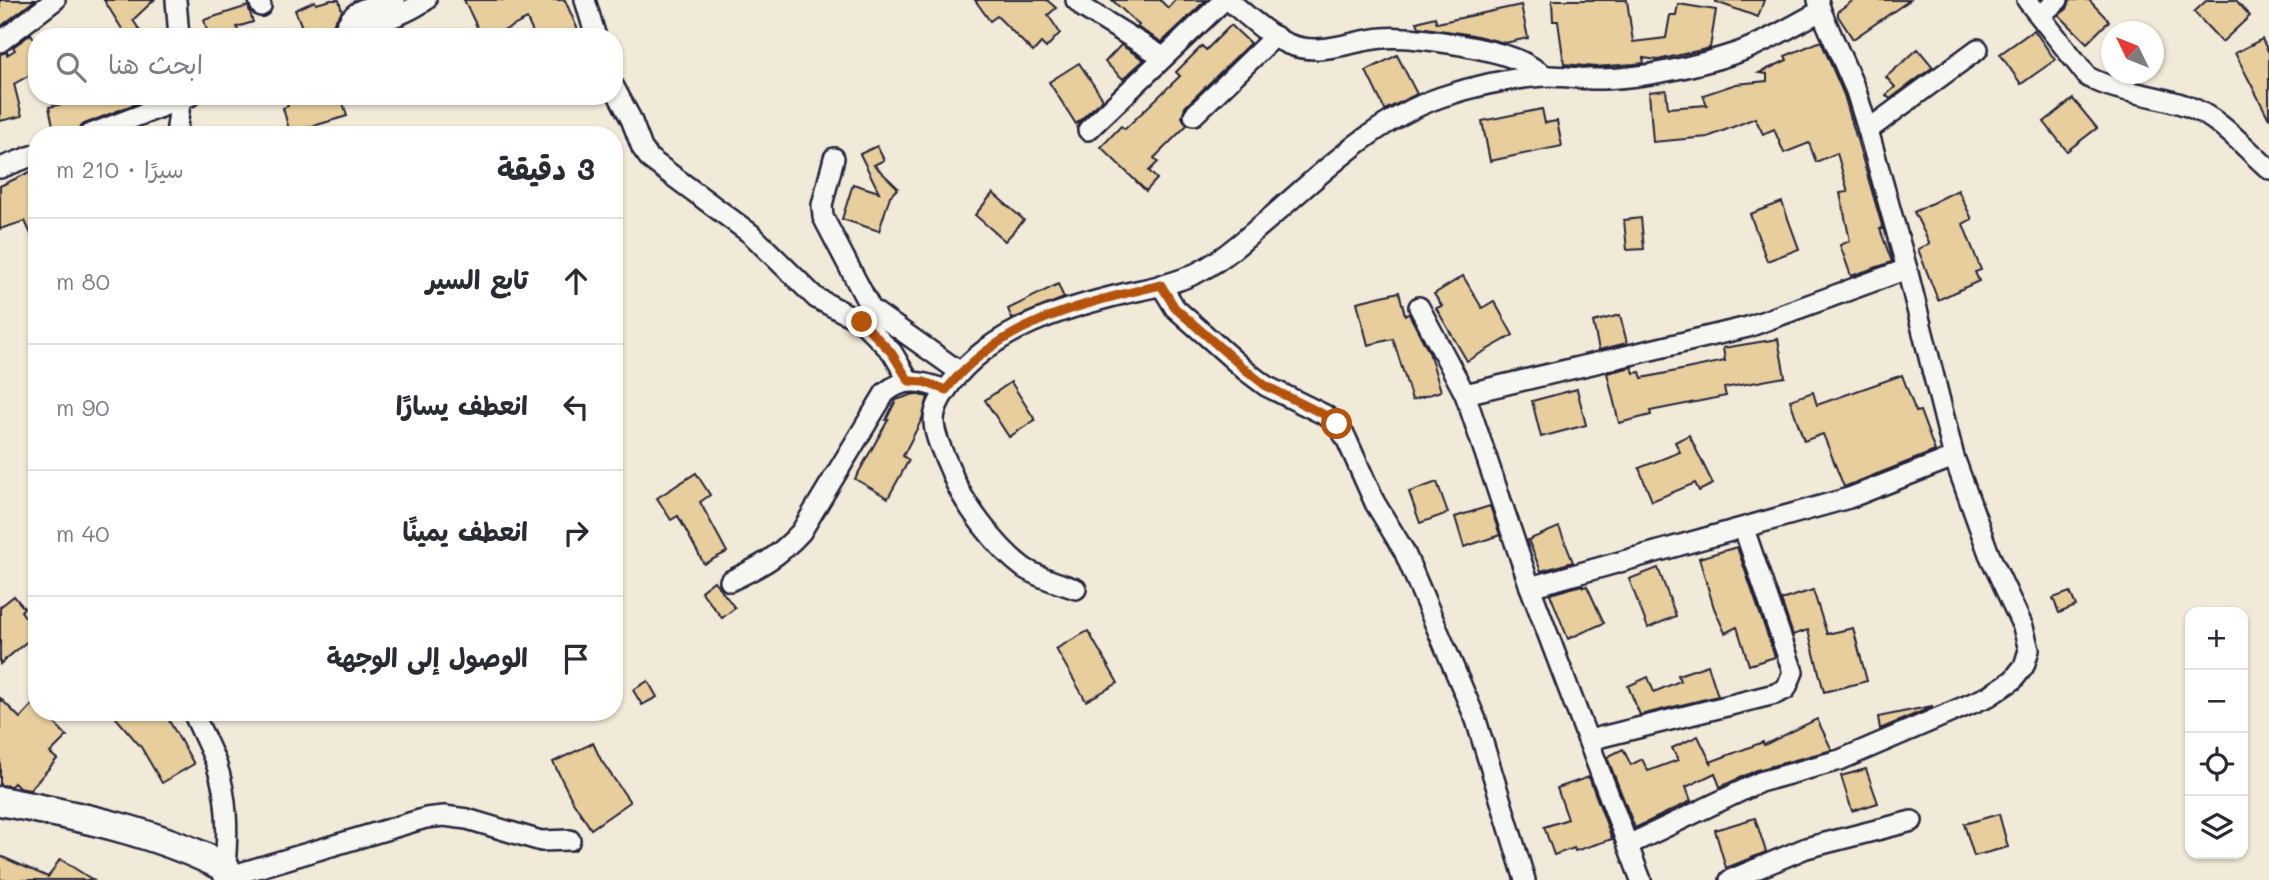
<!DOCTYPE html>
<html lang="ar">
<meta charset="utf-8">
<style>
:root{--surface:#fff;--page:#f2f2f3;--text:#2b2b33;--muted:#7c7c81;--line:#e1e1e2}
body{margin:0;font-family:Mali,"Playpen Sans Arabic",sans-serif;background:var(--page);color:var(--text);direction:rtl}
.controls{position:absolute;right:21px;bottom:21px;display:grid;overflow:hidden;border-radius:14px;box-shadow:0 2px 5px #0004}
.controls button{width:63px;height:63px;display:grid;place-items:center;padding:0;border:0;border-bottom:2px solid var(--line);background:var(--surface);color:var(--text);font:35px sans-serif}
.compass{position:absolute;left:2101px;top:21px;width:63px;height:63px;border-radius:50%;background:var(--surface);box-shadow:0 2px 5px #0004;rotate:313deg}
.stop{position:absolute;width:21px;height:21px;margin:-16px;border:5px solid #b45309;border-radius:50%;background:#fff}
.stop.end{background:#b45309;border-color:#fff;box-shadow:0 2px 7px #0008}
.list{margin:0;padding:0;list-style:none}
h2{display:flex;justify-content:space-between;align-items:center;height:91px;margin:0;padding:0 28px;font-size:30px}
h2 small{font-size:23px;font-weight:400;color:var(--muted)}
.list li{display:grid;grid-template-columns:46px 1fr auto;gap:21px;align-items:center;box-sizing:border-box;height:126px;padding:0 28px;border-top:2px solid var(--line)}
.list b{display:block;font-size:26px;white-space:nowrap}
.list em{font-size:23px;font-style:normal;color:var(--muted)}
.icon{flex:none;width:38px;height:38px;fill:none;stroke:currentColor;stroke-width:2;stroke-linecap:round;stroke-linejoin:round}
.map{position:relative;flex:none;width:2269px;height:880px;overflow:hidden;direction:ltr}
.search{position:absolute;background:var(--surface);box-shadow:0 2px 5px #0004;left:28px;top:28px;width:595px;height:77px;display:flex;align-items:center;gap:18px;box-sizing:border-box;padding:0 24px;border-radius:28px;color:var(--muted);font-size:26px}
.panel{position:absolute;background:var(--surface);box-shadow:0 2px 5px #0004;left:28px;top:126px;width:595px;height:595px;border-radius:28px;direction:rtl}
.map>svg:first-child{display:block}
.building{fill:#e7ce9c;stroke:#22223b;stroke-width:2}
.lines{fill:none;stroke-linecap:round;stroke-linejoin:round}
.minor-casing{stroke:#22223b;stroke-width:24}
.secondary-casing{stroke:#22223b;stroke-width:33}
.minor{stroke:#f6f6f2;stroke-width:19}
.secondary{stroke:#f6f6f2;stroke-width:28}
.route{stroke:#b45309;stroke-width:9}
</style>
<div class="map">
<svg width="2269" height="880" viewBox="0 0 2269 880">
<rect width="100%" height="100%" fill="#f2ead8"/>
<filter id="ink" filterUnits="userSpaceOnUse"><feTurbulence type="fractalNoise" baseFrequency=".0143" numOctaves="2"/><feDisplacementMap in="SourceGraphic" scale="14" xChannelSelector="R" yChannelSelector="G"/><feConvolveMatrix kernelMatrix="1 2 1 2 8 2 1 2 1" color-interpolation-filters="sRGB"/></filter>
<g filter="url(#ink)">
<!-- building -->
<g class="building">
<path d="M0 0H35L0 27Z"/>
<path d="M104 0H154L133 20 144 37H127Z"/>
<path d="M331 0H339L342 11 333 24 326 29 323 37H306L295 10 315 1 316 4Z"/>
<path d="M464 0H565L581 37H535L527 19 491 37H482Z"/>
<path d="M975 0H1047L1056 8 1048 15 1060 33 1046 48 1041 43 1033 52 997 16 990 21Z"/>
<path d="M1112 0H1160L1168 8 1175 0H1206L1162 42 1137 27 1139 25Z"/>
<path d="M1552 0H1627L1633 42 1666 38 1670 15H1676L1678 4 1716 10 1710 48 1658 60 1643 58 1644 63 1634 64 1595 67 1564 64 1558 21H1553Z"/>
<path d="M1716 0H1764L1758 17 1716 2Z"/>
<path d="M1854 0H1910L1853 39 1838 16V11Z"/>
<path d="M2070 0H2089L2109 21 2087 43 2059 15 2067 9Z"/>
<path d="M2207 0H2236L2250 16 2222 42 2194 12Z"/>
<path d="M1521 5 1528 38 1505 43 1473 35 1419 27 1417 22 1435 17 1437 23Z"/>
<path d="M248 6 253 22 237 27 240 37H209L204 20Z"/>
<path d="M1231 25 1250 43 1185 107 1182 117 1187 125 1154 158 1158 162 1149 171 1157 179 1146 191 1101 147 1121 126 1125 129 1180 76 1176 72 1202 46 1206 50Z"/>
<path d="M2034 30 2055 60 2021 84 2000 54Z"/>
<path d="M31 34 37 43V71L14 84 22 116 0 121V54L7 52V55L15 50 13 47Z"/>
<path d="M2262 39 2269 53V119L2235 53Z"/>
<path d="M1821 41 1844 95 1883 229H1880L1892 262 1851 276 1840 245 1850 241 1840 193 1848 192 1837 153 1816 162 1809 143 1784 153 1774 129 1763 134 1755 118 1708 137 1653 142 1649 92 1666 90 1668 108 1707 105 1703 95 1736 84 1767 81V74L1759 73 1787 60 1785 56Z"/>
<path d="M1121 45 1144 60 1123 79 1105 62Z"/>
<path d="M1918 49 1933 67 1890 99 1886 95 1895 87 1886 77Z"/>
<path d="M1397 55 1417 94 1385 110 1366 71Z"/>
<path d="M1079 63 1103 99 1076 124 1049 82Z"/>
<path d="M82 96H155L84 124 76 133 55 135 49 107 83 99Z"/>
<path d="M285 96H341L347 116 290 133 283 108 288 106Z"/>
<path d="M2073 99 2097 128 2067 151 2044 122Z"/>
<path d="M1542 109 1545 123 1557 121 1562 146 1490 161 1482 121Z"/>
<path d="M877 146 884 160 874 165 898 188 890 196 879 231 842 219 853 184 879 192 860 154Z"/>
<path d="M32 171 37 179V247L25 221 0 229V186Z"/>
<path d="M1958 190 1972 219 1963 224 1981 270 1975 272 1979 281 1938 300 1918 249 1930 244 1914 212Z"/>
<path d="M993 193 1024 220 1005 241 975 215Z"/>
<path d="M1782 202 1799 249 1767 261 1750 214Z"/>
<path d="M1641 218 1644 249 1627 250 1624 220Z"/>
<path d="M1463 276 1482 308 1494 301 1513 335 1467 361 1436 308 1442 306 1434 294Z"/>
<path d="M1058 284 1064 298 1012 319 1008 309Z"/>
<path d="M1399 292 1405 315 1409 314 1429 352 1441 391 1412 400 1393 339 1368 345 1357 302Z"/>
<path d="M1620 315 1627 343 1599 350 1593 322Z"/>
<path d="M1778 339 1785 377 1724 388 1726 396 1650 411 1651 415 1619 423 1607 373 1632 367 1634 373 1640 372 1642 378 1725 361 1723 348Z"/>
<path d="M1902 375 1916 412 1920 411 1935 451 1844 487 1823 434 1804 441 1790 400 1813 392 1817 405Z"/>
<path d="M1011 382 1035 420 1009 437 985 400Z"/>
<path d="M1577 389 1586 425 1541 437 1532 401Z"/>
<path d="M914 394 928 397 922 419 903 456 909 460 888 498 855 479 888 420H886L896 400Z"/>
<path d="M1689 435 1713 484 1699 491 1695 483 1652 501 1639 468 1680 452 1675 442Z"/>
<path d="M696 473 710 495 700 502 727 552 704 564 678 516 671 520 657 498Z"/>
<path d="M1437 482 1448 513 1420 523 1409 492Z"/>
<path d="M1490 506 1500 535 1464 547 1455 517Z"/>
<path d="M1559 527 1573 562 1541 571 1528 540Z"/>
<path d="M1737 547 1775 657 1749 665 1737 627 1725 633 1714 608 1699 558Z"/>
<path d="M1658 568 1676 616 1648 628 1629 579Z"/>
<path d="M714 581 735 608 722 618 701 591Z"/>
<path d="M1582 585 1583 587 1587 586 1604 623 1568 639 1550 594Z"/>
<path d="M1813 590 1827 634 1853 628 1867 681 1824 692 1808 630 1793 635 1781 600Z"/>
<path d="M2070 592 2076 606 2059 613 2053 598Z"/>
<path d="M14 596 24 608 21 611 37 633 0 664V607Z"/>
<path d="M1088 631 1118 683 1086 701 1056 649Z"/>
<path d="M1708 665 1718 696 1640 715 1628 686 1648 677 1654 692 1680 681 1678 675Z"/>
<path d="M648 681 657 697 642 705 633 690Z"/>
<path d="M0 698 20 718 34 703 37 705V712H44L67 736 50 753 57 759 30 790 19 788 14 783 11 786 0 785Z"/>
<path d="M1932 706V707L1880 729 1878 717Z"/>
<path d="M111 712H164L194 764 162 783 141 747Z"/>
<path d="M1817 719 1832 750 1757 770 1720 787 1715 773 1686 787 1691 801 1635 828 1607 757 1623 749 1631 765 1642 759 1648 771 1678 760 1672 748 1698 736 1712 765 1710 762 1763 742 1764 745Z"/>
<path d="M593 743 601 760 630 802 591 829 572 800 553 762Z"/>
<path d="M1866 769 1878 803 1852 811 1841 776Z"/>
<path d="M1589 777 1612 839 1575 851 1574 848 1554 855 1544 827 1568 819 1557 788Z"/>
<path d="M1999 814 2008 847 1974 856 1964 824Z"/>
<path d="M1755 818 1766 852 1726 868 1715 830Z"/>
<path d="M0 856 48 877 60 859 93 880H0Z"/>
</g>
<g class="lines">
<defs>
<g id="minor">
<path d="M176 0 179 37"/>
<path d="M259 0 261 6"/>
<path d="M585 0 596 37"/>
<path d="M1076 0 1084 8 1163 57"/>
<path d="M1228 0C1245 13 1268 36 1288 44 1321 57 1349 41 1382 38 1412 35 1490 48 1518 60 1528 64 1537 71 1546 76"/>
<path d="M2027 0 2088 77C2118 93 2154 94 2187 106 2219 117 2244 147 2269 169"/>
<path d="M2041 15 2058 0"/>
<path d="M343 33C353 6 369 7 395 0"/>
<path d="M335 37C366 24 398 20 426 0"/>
<path d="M0 42 55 0"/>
<path d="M614 87 631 119 642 148 650 159 751 234 816 298 862 322 892 352 909 381"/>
<path d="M1194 115 1275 36"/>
<path d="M1088 130 1224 0"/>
<path d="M1868 130 1978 49"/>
<path d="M88 135 190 96"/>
<path d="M176 135 181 96"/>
<path d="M834 158 822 205 823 217 871 309 960 372"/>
<path d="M0 168 37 154"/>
<path d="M1161 285 1175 308 1246 371 1266 386 1325 415 1337 424 1346 438 1375 503 1404 551 1476 720 1525 880"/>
<path d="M1419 307 1465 394 1748 327 1907 269"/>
<path d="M1465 394 1530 587 1641 880"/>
<path d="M730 581C761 566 777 558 801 532L885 393C905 376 924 382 946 390"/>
<path d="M1530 587 1849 498 1954 457"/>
<path d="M1076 589C1059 583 1039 578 1024 568 998 549 963 504 952 474 946 458 934 438 934 421 934 406 944 393 952 382 994 328 1064 308 1127 293 1154 287 1180 283 1204 269 1226 257 1245 239 1264 223 1318 177 1372 121 1441 97 1474 86 1511 78 1545 76 1564 75 1583 80 1602 79 1644 78 1697 66 1736 53 1766 43 1793 25 1821 11L1818 0"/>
<path d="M193 712C200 729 209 746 216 763 228 797 228 832 225 867"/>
<path d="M1589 740 1775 694 1786 689 1793 672 1744 529"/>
<path d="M1628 845 1760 782 1840 760 1989 696 2013 680 2024 666 2029 650 2023 627 1989 554 1954 457 1907 269 1868 130 1856 91 1821 11"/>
<path d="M230 876 426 818 444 816 467 819 541 841 570 840"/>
<path d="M1730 880 1806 848 1912 821"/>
</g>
<path id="secondary" d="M0 801C78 816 154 831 225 867L230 880"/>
</defs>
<!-- minor casing -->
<use href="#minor" class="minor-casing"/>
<!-- secondary casing -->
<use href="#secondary" class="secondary-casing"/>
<!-- minor -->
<use href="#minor" class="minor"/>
<!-- secondary -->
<use href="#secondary" class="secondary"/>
</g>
</g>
<g class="lines" filter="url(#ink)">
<!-- route -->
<path class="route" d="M862 322 891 352 909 381 924 382 946 390C999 322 1081 304 1161 285L1175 308 1247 371 1266 386 1325 415 1337 424"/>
</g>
</svg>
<div class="controls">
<button>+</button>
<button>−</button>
<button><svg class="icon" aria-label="locate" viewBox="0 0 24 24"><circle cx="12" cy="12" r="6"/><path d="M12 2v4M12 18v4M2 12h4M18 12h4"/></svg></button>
<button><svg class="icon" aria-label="layers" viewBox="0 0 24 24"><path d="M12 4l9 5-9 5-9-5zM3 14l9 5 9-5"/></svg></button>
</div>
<svg class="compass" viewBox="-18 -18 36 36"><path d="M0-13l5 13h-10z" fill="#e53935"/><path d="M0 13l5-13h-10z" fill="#7c7c81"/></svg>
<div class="stop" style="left:1337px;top:424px"></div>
<div class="stop end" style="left:862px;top:322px"></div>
<div class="search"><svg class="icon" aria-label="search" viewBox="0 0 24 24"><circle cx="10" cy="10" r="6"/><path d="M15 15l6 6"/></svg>ابحث هنا</div>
<section class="panel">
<h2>3 دقيقة<small>سيرًا · 210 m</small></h2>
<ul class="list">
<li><svg class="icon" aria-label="ahead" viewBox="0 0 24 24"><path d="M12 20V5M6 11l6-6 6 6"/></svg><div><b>تابع السير</b></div><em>80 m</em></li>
<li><svg class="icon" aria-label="left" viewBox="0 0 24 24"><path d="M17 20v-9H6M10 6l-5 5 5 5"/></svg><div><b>انعطف يسارًا</b></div><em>90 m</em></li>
<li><svg class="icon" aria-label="right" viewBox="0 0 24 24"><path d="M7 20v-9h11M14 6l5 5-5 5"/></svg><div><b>انعطف يمينًا</b></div><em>40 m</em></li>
<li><svg class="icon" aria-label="arrive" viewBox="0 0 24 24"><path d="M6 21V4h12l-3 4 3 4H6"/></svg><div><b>الوصول إلى الوجهة</b></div></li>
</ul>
</section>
</div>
